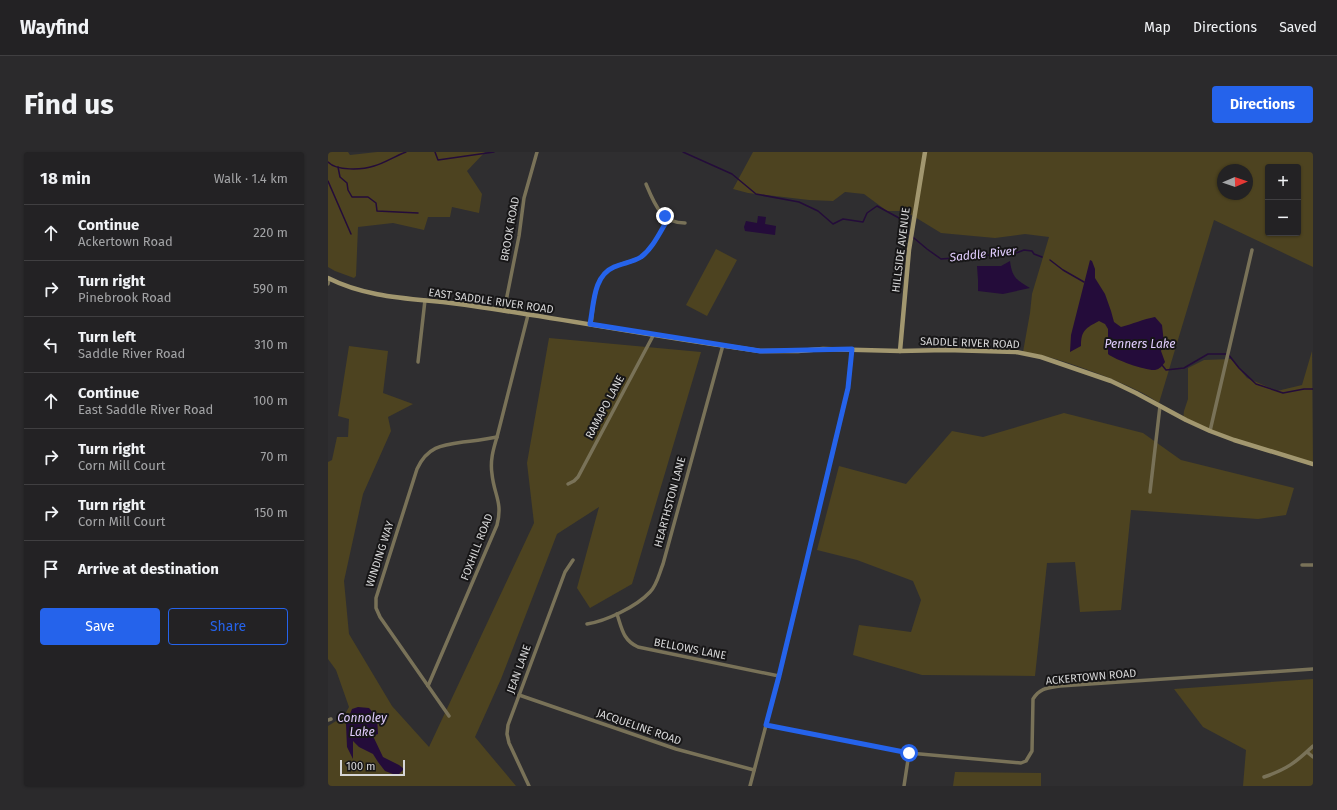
<!DOCTYPE html>
<meta charset="utf-8">
<style>
:root{--surface:#232224;--page:#2b2a2c;--text:#f1f3f6;--muted:#a3a4a6;--line:#403f41;--accent:#2563eb}
body{margin:0;font-family:"Fira Sans",sans-serif;background:var(--page);color:var(--text)}
.controls{position:absolute;right:12px;top:12px;display:grid;overflow:hidden;border-radius:4px;box-shadow:0 1px 3px #0004}
.controls button{width:36px;height:36px;display:grid;place-items:center;padding:0;border:0;border-bottom:1px solid var(--line);background:var(--surface);color:var(--text);font:20px sans-serif}
.compass{position:absolute;left:889px;top:12px;width:36px;height:36px;border-radius:50%;background:var(--surface);box-shadow:0 1px 3px #0004;rotate:88deg}
.scale{position:absolute;left:12px;bottom:10px;width:65px;box-sizing:border-box;padding-left:4px;border:2px solid #d6d6d7;border-top:0;font-size:11px;line-height:14px;white-space:nowrap;color:#d6d6d7;-webkit-text-stroke:3px #171617;paint-order:stroke}
.stop{position:absolute;width:12px;height:12px;margin:-9px;border:3px solid #2563eb;border-radius:50%;background:#fff}
.stop.end{background:#2563eb;border-color:#fff;box-shadow:0 1px 4px #0008}
.list{margin:0;padding:0;list-style:none}
h2{display:flex;justify-content:space-between;align-items:center;height:52px;margin:0;padding:0 16px;font-size:17px}
h2 small{font-size:13px;font-weight:400;color:var(--muted)}
.list li{display:grid;grid-template-columns:26px 1fr auto;gap:12px;align-items:center;box-sizing:border-box;height:56px;padding:0 16px;border-top:1px solid var(--line)}
.list b{display:block;font-size:15px;white-space:nowrap}
.list p{margin:0;font-size:13px;white-space:nowrap;color:var(--muted)}
.list em{font-size:13px;font-style:normal;color:var(--muted)}
.actions{display:flex;gap:8px;padding:12px 16px}
.actions a{flex:1;padding:9px 0;border:1px solid var(--accent);border-radius:4px;text-align:center;font-size:14px;color:var(--accent)}
.actions .main{background:var(--accent);color:#fff}
.icon{flex:none;width:22px;height:22px;fill:none;stroke:currentColor;stroke-width:2;stroke-linecap:round;stroke-linejoin:round}
.map{position:relative;flex:none;width:985px;height:634px;overflow:hidden;border-radius:4px}
header{display:flex;align-items:center;gap:24px;box-sizing:border-box;height:56px;padding:0 20px;background:var(--surface);border-bottom:1px solid var(--line)}
header strong{font-size:19px}
nav{display:flex;gap:22px;margin-inline-start:auto;font-size:14px}
.intro{display:flex;align-items:center;justify-content:space-between;box-sizing:border-box;height:96px;padding:0 24px}
h1{margin:0;font-size:28px}
.button{padding:10px 18px;border-radius:4px;background:var(--accent);color:#fff;font-size:14px;font-weight:700}
main{display:flex;gap:24px;padding:0 24px}
aside{flex:1;background:var(--surface);border-radius:4px;box-shadow:0 1px 3px #0004}
.map>svg:first-child{display:block}
.green{fill:#4d4320;fill-rule:evenodd}
.water{fill:#240c3a}
.lines{fill:none;stroke-linecap:round;stroke-linejoin:round}
.stream{stroke:#240c3a;stroke-width:1.5}
.street{stroke:#797258;stroke-width:3.5}
.secondary{stroke:#a2976f;stroke-width:4.5}
.route{stroke:#2563eb;stroke-width:5}
.labels{text-anchor:middle;dominant-baseline:central;stroke-width:4;stroke-linejoin:round;paint-order:stroke}
.street-label{font-size:11px;fill:#d6d6d7;stroke:#171617}
.water-label{font-size:12px;font-style:italic;fill:#e1cdfe;stroke:#171617}
</style>
<header>
<strong>Wayfind</strong>
<nav><a>Map</a><a>Directions</a><a>Saved</a></nav>
</header>
<div class="intro"><h1>Find us</h1><a class="button">Directions</a></div>
<main>
<aside>
<h2>18 min<small>Walk · 1.4 km</small></h2>
<ul class="list">
<li><svg class="icon" aria-label="ahead" viewBox="0 0 24 24"><path d="M12 20V5M6 11l6-6 6 6"/></svg><div><b>Continue</b><p>Ackertown Road</p></div><em>220 m</em></li>
<li><svg class="icon" aria-label="right" viewBox="0 0 24 24"><path d="M7 20v-9h11M14 6l5 5-5 5"/></svg><div><b>Turn right</b><p>Pinebrook Road</p></div><em>590 m</em></li>
<li><svg class="icon" aria-label="left" viewBox="0 0 24 24"><path d="M17 20v-9H6M10 6l-5 5 5 5"/></svg><div><b>Turn left</b><p>Saddle River Road</p></div><em>310 m</em></li>
<li><svg class="icon" aria-label="ahead" viewBox="0 0 24 24"><path d="M12 20V5M6 11l6-6 6 6"/></svg><div><b>Continue</b><p>East Saddle River Road</p></div><em>100 m</em></li>
<li><svg class="icon" aria-label="right" viewBox="0 0 24 24"><path d="M7 20v-9h11M14 6l5 5-5 5"/></svg><div><b>Turn right</b><p>Corn Mill Court</p></div><em>70 m</em></li>
<li><svg class="icon" aria-label="right" viewBox="0 0 24 24"><path d="M7 20v-9h11M14 6l5 5-5 5"/></svg><div><b>Turn right</b><p>Corn Mill Court</p></div><em>150 m</em></li>
<li><svg class="icon" aria-label="arrive" viewBox="0 0 24 24"><path d="M6 21V4h12l-3 4 3 4H6"/></svg><div><b>Arrive at destination</b></div></li>
</ul>
<div class="actions"><a class="main">Save</a><a>Share</a></div>
</aside>
<div class="map">
<svg width="985" height="634" viewBox="0 0 985 634">
<rect width="100%" height="100%" fill="#2f2e30"/>
<!-- green -->
<g class="green">
<path d="M0 0H20L22 3 49 0H157L139 19 154 42 151 61 124 55 122 65H100L96 78 65 71 30 75 28 124 26 126 7 119 0 115Z"/>
<path d="M425 0H985V115L886 68 831 251C817 241 800 234 784 227 755 216 726 204 695 200L702 161 704 142 721 85 697 82 667 86 613 81 577 59H559L536 42 517 40 505 49 481 48 420 41 405 37ZM940 15H970V81H940ZM895 18H919V42H895Z"/>
<path d="M388 97 409 108 379 164 358 153Z"/>
<path d="M221 186 373 200 304 432 262 456 249 436 271 355 229 382 173 527 147 585 188 634H0V574L16 564 21 555 8 518 0 507V310L4 308 9 285H20L21 267 10 264 21 194 60 199 55 241 85 252 60 265 63 279 35 342 16 429 21 482 64 554 101 595 206 371 199 311Z"/>
<path d="M984 199 985 314 933 298 855 267 856 259 860 247V216L876 208 903 207 919 226 949 239 974 233Z"/>
<path d="M736 261 815 281 853 308 966 336 958 363 930 367 803 358 793 458 752 460 747 410 719 411 707 524 594 523 525 503 531 473 583 480 593 448 585 429 529 408 489 398 511 314 578 332 624 279 655 285Z"/>
<path d="M985 527V634H915L918 598 875 575 846 537Z"/>
<path d="M627 620 713 621V634H625Z"/>
</g>
<!-- water -->
<g class="water">
<path d="M430 64 438 65 437 72 448 74 447 83 417 79 416 75 418 69 429 71Z"/>
<path d="M762 108 764 109 767 117V126L777 142 783 159 786 170 793 175C805 172 815 167 827 165L834 173 836 191 833 199 837 210C834 214 832 217 827 218 819 219 787 208 780 202V177L777 172 771 169C758 176 753 178 753 194L742 200 743 183Z"/>
<path d="M682 109C684 125 688 128 702 136L675 142 650 139V128L649 114H673Z"/>
<path d="M30 555 41 556 49 565 50 582 45 584 55 605 71 613 76 617 71 622H65L57 619 50 610 45 602 31 595 25 589V607L19 595 18 572 24 557Z"/>
</g>
<g class="lines">
<!-- stream -->
<g class="stream">
<path d="M107 0 110 8 166 0"/>
<path d="M355 0 404 22 428 42 471 50 490 59 505 72 515 67 535 70 539 61 549 54 571 66 574 76 599 97 613 107 688 101 696 98 704 99 706 102 714 105"/>
<path d="M0 10C8 19 34 18 46 14 57 11 67 4 78 0"/>
<path d="M10 15 12 25 19 31 20 38 24 45H40L48 51 49 59 90 61"/>
<path d="M0 29 23 82"/>
<path d="M722 108 735 118 756 130"/>
<path d="M834 213 838 218 856 216 880 202H900L911 216 928 232 955 241 976 237H985"/>
</g>
<!-- street -->
<g class="street">
<path d="M318 32C326 51 333 71 357 71"/>
<path d="M0 132 1 127"/>
<path d="M176 159 191 84 196 46 209 0"/>
<path d="M263 172C266 152 265 124 286 115 295 111 305 110 313 105 325 96 332 80 340 67"/>
<path d="M90 210 97 148"/>
<path d="M882 279 924 98"/>
<path d="M240 332 246 329 250 325 326 182"/>
<path d="M822 340 832 254"/>
<path d="M974 413H985"/>
<path d="M289 462C294 477 295 488 310 495L451 524"/>
<path d="M259 472C278 469 308 455 322 440 329 433 331 422 335 412L395 193"/>
<path d="M100 534 169 373C175 350 166 343 164 322 162 309 165 298 169 285L200 163"/>
<path d="M191 543 348 597 426 618"/>
<path d="M121 564 52 465 48 456V446L89 317C99 295 113 293 135 290 146 289 158 287 169 285"/>
<path d="M0 568 3 567"/>
<path d="M438 573 581 601 693 611 698 609 704 599 705 547C712 536 719 536 732 534L985 517"/>
<path d="M979 600 985 605"/>
<path d="M936 625C959 617 967 611 985 594"/>
<path d="M201 634 181 591 179 582 180 573 237 420 245 408"/>
<path d="M422 634 451 524 520 236 524 197"/>
<path d="M576 634 581 601"/>
</g>
<!-- secondary -->
<g class="secondary">
<path d="M0 126C45 149 96 146 145 154 241 168 336 186 432 199H470L495 197 572 199 618 198 688 200 713 205 783 229 808 241 858 268 882 279 906 288 985 312"/>
<path d="M572 199 581 98 597 0"/>
</g>
</g>
<g class="lines">
<!-- route -->
<path class="route" d="M337 64 340 67C332 80 325 96 313 105 305 110 295 111 286 115 265 124 266 152 262 172L432 199 524 197 520 236 451 524 438 573 581 601"/>
</g>
<g class="labels">
<!-- street labels -->
<g class="street-label">
<text transform="translate(182 77) rotate(-80)">BROOK ROAD</text>
<text transform="translate(573 98) rotate(-83)">HILLSIDE AVENUE</text>
<text transform="translate(163 149) rotate(8)">EAST SADDLE RIVER ROAD</text>
<text transform="translate(642 191) rotate(2)">SADDLE RIVER ROAD</text>
<text transform="translate(277 255) rotate(-62)">RAMAPO LANE</text>
<text transform="translate(342 350) rotate(-75)">HEARTHSTON LANE</text>
<text transform="translate(149 395) rotate(-69)">FOXHILL ROAD</text>
<text transform="translate(52 402) rotate(-72)">WINDING WAY</text>
<text transform="translate(362 497) rotate(11)">BELLOWS LANE</text>
<text transform="translate(191 517) rotate(-70)">JEAN LANE</text>
<text transform="translate(763 525) rotate(-5)">ACKERTOWN ROAD</text>
<text transform="translate(311 575) rotate(19)">JACQUELINE ROAD</text>
</g>
<!-- water labels -->
<g class="water-label">
<text transform="translate(655 102) rotate(-6)">Saddle River</text>
<text x="812" y="192">Penners Lake</text>
<text x="34" y="566">Connoley<tspan x="34" dy="14">Lake</tspan></text>
</g>
</g>
</svg>
<div class="controls">
<button>+</button>
<button>−</button>
</div>
<svg class="compass" viewBox="-18 -18 36 36"><path d="M0-13l5 13h-10z" fill="#e53935"/><path d="M0 13l5-13h-10z" fill="#a3a4a6"/></svg>
<div class="scale">100 m</div>
<div class="stop" style="left:581px;top:601px"></div>
<div class="stop end" style="left:337px;top:64px"></div>
</div>
</main>
